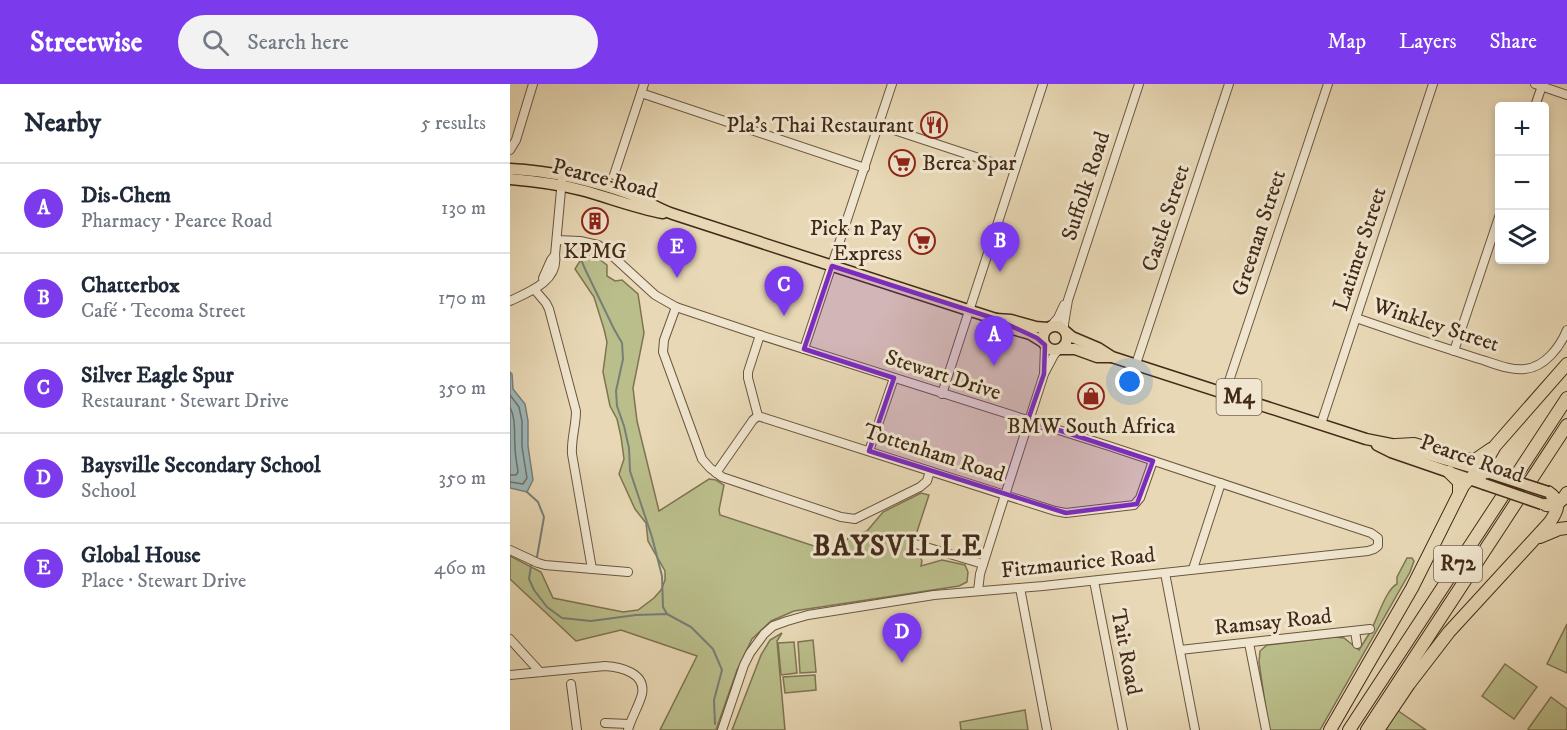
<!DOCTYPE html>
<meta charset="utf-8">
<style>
:root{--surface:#fff;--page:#f2f2f3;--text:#1f2937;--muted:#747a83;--line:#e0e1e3;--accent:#7c3aed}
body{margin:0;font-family:"IM FELL DW Pica",serif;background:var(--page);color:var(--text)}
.controls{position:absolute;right:18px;top:18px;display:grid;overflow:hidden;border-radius:6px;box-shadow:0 3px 9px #0003}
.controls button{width:54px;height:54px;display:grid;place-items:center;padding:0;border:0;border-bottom:2px solid var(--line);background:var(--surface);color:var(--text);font:30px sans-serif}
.you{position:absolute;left:620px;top:298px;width:21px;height:21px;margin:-15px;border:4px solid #fff;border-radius:50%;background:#1a73e8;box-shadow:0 0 0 9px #1a73e833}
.badge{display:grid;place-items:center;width:39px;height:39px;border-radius:50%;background:var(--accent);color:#fff;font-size:20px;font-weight:700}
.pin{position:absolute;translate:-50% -50px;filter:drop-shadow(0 2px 3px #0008)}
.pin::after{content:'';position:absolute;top:32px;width:21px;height:18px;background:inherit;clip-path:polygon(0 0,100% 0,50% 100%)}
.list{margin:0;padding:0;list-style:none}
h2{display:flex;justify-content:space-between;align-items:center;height:78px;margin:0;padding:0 24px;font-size:26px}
h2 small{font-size:20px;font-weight:400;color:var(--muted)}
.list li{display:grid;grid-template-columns:39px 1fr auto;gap:18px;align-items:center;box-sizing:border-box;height:90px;padding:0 24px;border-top:2px solid var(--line)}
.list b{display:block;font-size:22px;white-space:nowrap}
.list p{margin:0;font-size:20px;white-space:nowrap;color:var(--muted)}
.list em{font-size:20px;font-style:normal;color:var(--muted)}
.icon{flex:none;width:33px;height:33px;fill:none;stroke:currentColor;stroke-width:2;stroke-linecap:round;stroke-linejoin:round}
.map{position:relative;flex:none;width:1057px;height:646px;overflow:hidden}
header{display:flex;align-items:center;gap:36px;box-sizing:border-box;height:84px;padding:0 30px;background:var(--accent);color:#fff}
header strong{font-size:28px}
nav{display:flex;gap:33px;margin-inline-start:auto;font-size:21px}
.search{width:420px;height:54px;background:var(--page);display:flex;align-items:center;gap:15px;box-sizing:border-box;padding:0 21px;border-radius:33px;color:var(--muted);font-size:22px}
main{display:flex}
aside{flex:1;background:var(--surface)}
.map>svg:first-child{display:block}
.green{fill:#babe8b;stroke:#7e7452;stroke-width:1.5}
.water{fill:#9cb7b9;stroke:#787f79;stroke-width:1.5}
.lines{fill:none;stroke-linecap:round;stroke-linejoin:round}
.shore{stroke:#707068;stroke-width:1.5}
.stream{stroke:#787f79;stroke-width:2}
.minor-casing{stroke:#6c563f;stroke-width:10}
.major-casing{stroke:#432a18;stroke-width:13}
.highway-casing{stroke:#432a18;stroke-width:14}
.minor{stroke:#f0e6cf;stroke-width:8}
.major{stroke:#e8d8b5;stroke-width:10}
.highway{stroke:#e8d8b5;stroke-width:12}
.major-bridge-casing{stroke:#432a18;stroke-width:13;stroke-linecap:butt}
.major-bridge{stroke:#e8d8b5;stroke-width:10}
.marked{fill:#7b2cbf;fill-opacity:0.2;stroke:#7b2cbf;stroke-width:4.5;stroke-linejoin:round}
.labels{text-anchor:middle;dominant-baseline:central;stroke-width:6;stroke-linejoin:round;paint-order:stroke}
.shield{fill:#f0e6cf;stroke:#77624f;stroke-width:1.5}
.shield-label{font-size:21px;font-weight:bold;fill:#432a18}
.poi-label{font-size:22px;fill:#432a18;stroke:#f0e6cf;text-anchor:end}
.street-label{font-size:22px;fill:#432a18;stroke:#f0e6cf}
.district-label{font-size:28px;font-weight:bold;letter-spacing:1.5px;fill:#432a18;stroke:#f0e6cf}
</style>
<header>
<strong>Streetwise</strong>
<div class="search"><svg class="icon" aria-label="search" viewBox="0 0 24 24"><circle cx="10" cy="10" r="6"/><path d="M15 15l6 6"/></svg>Search here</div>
<nav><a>Map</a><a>Layers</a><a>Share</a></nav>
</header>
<main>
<aside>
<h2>Nearby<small>5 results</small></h2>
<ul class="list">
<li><span class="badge">A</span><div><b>Dis-Chem</b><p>Pharmacy · Pearce Road</p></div><em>130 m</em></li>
<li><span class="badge">B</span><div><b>Chatterbox</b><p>Café · Tecoma Street</p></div><em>170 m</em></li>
<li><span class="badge">C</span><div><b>Silver Eagle Spur</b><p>Restaurant · Stewart Drive</p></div><em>350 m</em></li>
<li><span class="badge">D</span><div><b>Baysville Secondary School</b><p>School</p></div><em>350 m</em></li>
<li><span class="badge">E</span><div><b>Global House</b><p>Place · Stewart Drive</p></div><em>460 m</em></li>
</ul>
</aside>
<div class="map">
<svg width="1057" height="646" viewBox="0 0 1057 646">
<rect width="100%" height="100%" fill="#e8d8b5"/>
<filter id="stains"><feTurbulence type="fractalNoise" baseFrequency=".00333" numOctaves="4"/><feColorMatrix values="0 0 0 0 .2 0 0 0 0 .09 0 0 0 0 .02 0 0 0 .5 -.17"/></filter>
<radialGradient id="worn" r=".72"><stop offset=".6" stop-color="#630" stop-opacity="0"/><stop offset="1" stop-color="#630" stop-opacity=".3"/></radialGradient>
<!-- green -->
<g class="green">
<path d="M77 166 97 181V192L105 197 112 196 128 210 134 249 123 304 127 337 149 427 199 395 206 396 214 401 209 426 210 431 325 469 330 465 339 453 357 447 373 428 411 409 419 411 401 466 409 471 412 477 411 482 432 476 455 481 458 488 457 498 449 502 284 527 261 537 242 555 227 586 206 646H150L187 572 111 546 66 557 0 495V472L31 488 43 514 113 528 128 526 144 514 151 506 155 496V487L138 457 136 439 125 425 109 390 114 375 111 353 107 335 100 322 93 288 97 258 94 245 84 213 65 185Z"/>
<path d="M897 474H902L904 477 900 488 810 646H759L749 578 750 567 757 561 825 553 834 554 849 566C852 561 856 555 859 550 867 537 875 506 887 500V493Z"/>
<path d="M1057 540V589L1037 580Z"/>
<path d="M272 549 267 557 275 646H222L251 571 260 556Z"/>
<path d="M303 556 306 588 290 589 288 558Z"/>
<path d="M284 558 287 589 271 591 268 559Z"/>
<path d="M995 580 1027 603 1004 635 972 612Z"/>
<path d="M305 591 306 606 275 609 273 593Z"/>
<path d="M1041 613 1057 625V646H1019L1018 645Z"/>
<path d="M515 626 518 646H451L450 638Z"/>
<path d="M887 626 916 646H874Z"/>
</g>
<!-- water -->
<path class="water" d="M0 288 2 290 3 305 15 320 18 337V362L23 396 17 408 0 404Z"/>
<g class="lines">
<!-- shore -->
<g class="shore">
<path d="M0 311 9 323 12 337V363L17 394 13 400 0 398"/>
<path d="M0 323C6 335 4 349 5 363 5 371 7 380 8 388L6 391H0"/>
</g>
<!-- stream -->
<g class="stream">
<path d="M70 164V173L75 185 104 245 112 259 113 275 106 307 107 322 114 342 119 364 120 387 142 453 152 492 153 523 157 530"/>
<path d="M17 408 28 418 34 433 27 473"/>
<path d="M21 482 19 495 24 506 37 523 52 534 81 537 126 531 157 530 181 543 203 565 212 586 204 616 205 640"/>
</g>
<defs>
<g id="minor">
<path d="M1025 0 1057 11"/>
<path d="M131 9 355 84"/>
<path d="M1025 22 1032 2"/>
<path d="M369 41 505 86"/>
<path d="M0 66 6 56 23 0"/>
<path d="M104 91 134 0"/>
<path d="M47 156 70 157 88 161 97 167 145 211 166 223 250 251 599 362 861 449 868 454V462L864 465 858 467 533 502 424 511 298 531 277 537 263 542 254 550 240 569 234 581 212 646"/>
<path d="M33 194 41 176 45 171"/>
<path d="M24 205 36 219 39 225 66 327C66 342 61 355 62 370L82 485"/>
<path d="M0 217C19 208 49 197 45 171L52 95"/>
<path d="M166 223 154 256 153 268 192 375 200 384 212 393 331 433 345 435 349 433 410 403 417 397 420 387"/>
<path d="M846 234C886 248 925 261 966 274 981 278 999 287 1015 285 1035 283 1050 263 1057 246"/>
<path d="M541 242 548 234 554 221"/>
<path d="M554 246V240L558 216 629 0"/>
<path d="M250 251 238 288V294L248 332 545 427 556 429 624 421 630 414 643 377"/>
<path d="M294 265 382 0"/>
<path d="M944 267 990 130"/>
<path d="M626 280 719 0"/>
<path d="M534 289 535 261"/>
<path d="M715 309 818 0"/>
<path d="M432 310 533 0"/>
<path d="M811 340 923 0"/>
<path d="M359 367 384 294"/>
<path d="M206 389 243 336 248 332"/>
<path d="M406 460 473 480"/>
<path d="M0 466 28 479 35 481 118 488"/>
<path d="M683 485 711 399"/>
<path d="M655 489 685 646"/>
<path d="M584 497 613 646"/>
<path d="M510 504 537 646"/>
<path d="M468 507 470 490 487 436 534 290 544 271 549 265"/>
<path d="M845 547 847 560"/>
<path d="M0 555 30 588"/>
<path d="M739 559 756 646"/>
<path d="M670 566 860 545"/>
<path d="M0 591 95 582C111 583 136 589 132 610 129 622 121 634 118 646"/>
<path d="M61 600 67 646"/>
<path d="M95 639 119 640"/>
</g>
<g id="major">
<path d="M0 85C41 87 81 96 120 110 135 116 148 125 163 130L458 226 486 235 501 236 526 243 537 244"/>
<path d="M0 95C24 97 48 100 71 106 98 113 125 124 153 129"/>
<path d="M487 235 499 244 520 250 533 258"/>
<circle cx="545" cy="254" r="12"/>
<path d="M556 248 562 253 588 264 602 273 856 355 886 361 977 388"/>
<path d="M551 265H565L587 273H601"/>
<path d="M867 361 881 368 974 400"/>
</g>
<g id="highway">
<path d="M886 361 904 360 954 375 965 376 981 365"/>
<path d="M939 388 949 398V409"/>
<path d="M976 395 973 388 974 381 985 362 1057 280"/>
<path d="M1036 421C1046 422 1052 418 1057 409"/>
<path d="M1030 453 1049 445 1057 444"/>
<path d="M820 646 902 504 953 402C961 392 967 388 980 389"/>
<path d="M839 646 1057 314"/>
<path d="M857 646 1057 341"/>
<path d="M868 646 899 600 939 548 1040 438C1048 426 1052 417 1038 408"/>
</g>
</defs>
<!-- minor casing -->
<use href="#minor" class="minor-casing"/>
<!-- major casing -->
<use href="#major" class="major-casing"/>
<!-- highway casing -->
<use href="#highway" class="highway-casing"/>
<!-- minor -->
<use href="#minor" class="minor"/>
<!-- major -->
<use href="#major" class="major"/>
<!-- highway -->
<use href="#highway" class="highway"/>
<defs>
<g id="major-bridge">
<path d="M980 389 1038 408"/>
<path d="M974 400 1032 420"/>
</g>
</defs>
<!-- major-bridge casing -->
<use href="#major-bridge" class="major-bridge-casing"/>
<!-- major-bridge -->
<use href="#major-bridge" class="major-bridge"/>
</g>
<!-- marked area -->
<path class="marked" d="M322 182 486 235 527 254 535 261 534 290 518 336 643 377 627 420 556 429 359 367 384 294 294 265Z"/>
<!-- icons -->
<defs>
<symbol id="restaurant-ring" viewBox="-11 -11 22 22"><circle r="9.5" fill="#f0e6cf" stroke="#8f2418" stroke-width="1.5"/><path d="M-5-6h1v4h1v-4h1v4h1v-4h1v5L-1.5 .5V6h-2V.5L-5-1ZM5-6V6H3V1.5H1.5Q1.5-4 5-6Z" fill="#8f2418"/></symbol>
<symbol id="supermarket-ring" viewBox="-11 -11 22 22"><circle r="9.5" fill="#f0e6cf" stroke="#8f2418" stroke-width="1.5"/><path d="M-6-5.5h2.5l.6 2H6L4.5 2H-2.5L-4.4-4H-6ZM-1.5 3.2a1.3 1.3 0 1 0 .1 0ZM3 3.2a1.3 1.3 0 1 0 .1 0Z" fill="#8f2418"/></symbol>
<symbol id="building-ring" viewBox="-11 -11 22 22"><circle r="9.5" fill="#f0e6cf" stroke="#8f2418" stroke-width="1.5"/><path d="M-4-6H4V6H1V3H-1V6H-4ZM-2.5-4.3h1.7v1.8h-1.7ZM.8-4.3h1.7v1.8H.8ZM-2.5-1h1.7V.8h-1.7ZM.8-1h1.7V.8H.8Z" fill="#8f2418"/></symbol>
<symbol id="shop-ring" viewBox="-11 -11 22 22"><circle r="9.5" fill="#f0e6cf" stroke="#8f2418" stroke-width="1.5"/><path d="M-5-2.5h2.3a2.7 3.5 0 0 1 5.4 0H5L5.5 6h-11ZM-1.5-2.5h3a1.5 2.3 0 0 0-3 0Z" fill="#8f2418"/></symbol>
</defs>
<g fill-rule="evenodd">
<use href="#restaurant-ring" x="409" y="26" width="30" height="30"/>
<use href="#supermarket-ring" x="377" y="64" width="30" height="30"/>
<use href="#building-ring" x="70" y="122" width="30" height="30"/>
<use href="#supermarket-ring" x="397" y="142" width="30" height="30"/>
<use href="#shop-ring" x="566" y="297" width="30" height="30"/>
</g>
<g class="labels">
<!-- shield labels -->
<g class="shield">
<rect x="706.5" y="295" width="45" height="36" rx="4.5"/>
<rect x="924" y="462" width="48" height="36" rx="4.5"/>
</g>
<g class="shield-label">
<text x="729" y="313">M4</text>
<text x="948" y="480">R72</text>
</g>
<!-- poi labels -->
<g class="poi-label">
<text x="404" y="41">Pla's Thai Restaurant</text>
<text x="412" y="79" text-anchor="start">Berea Spar</text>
<text x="392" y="144">Pick n Pay<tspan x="392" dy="25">Express</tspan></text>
<text x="85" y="167" text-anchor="middle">KPMG</text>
<text x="581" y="342" text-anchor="middle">BMW South Africa</text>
</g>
<!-- street labels -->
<g class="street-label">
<text transform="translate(95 95) rotate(14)">Pearce Road</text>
<text transform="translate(576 102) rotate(-72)">Suffolk Road</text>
<text transform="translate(656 134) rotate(-72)">Castle Street</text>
<text transform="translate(749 149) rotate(-72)">Greenan Street</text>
<text transform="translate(850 165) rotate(-72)">Latimer Street</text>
<text transform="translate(926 241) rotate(18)">Winkley Street</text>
<text transform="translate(433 291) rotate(18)">Stewart Drive</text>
<text transform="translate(424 369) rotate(18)">Tottenham Road</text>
<text transform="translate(962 375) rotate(19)">Pearce Road</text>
<text transform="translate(568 479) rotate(-6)">Fitzmaurice Road</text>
<text transform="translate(763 538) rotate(-6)">Ramsay Road</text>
<text transform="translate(616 568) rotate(79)">Tait Road</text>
</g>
<!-- district labels -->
<g class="district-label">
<text x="388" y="462">BAYSVILLE</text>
</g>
</g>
<rect width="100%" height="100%" filter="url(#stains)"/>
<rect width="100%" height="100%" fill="url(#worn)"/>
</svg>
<div class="controls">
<button>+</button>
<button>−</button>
<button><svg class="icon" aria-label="layers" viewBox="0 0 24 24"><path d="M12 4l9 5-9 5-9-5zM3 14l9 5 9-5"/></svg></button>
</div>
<div class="you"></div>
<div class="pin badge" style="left:484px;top:282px">A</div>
<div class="pin badge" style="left:490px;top:188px">B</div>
<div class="pin badge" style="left:274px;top:232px">C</div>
<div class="pin badge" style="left:392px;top:579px">D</div>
<div class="pin badge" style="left:167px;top:194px">E</div>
</div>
</main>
